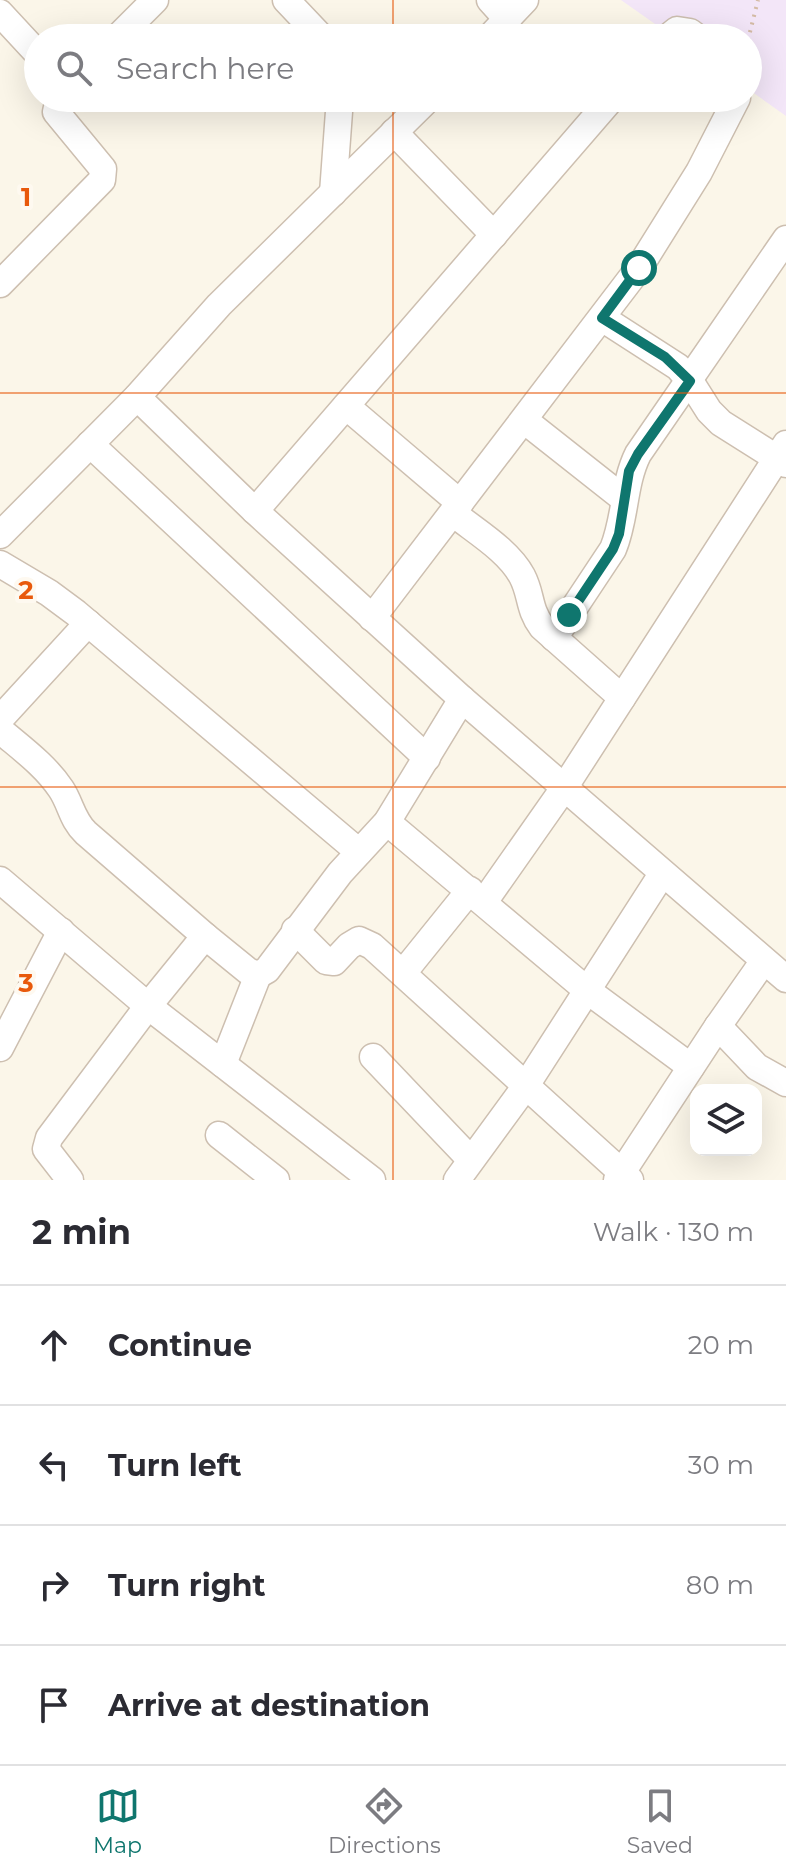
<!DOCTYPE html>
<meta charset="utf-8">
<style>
:root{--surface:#fff;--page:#f7f7f7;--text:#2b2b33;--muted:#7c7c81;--line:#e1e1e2;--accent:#0f766e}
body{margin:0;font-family:Montserrat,sans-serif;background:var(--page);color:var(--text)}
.controls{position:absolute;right:24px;bottom:24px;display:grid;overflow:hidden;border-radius:16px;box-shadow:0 8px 32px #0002}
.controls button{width:72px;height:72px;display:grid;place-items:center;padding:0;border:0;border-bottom:2px solid var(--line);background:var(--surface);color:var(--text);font:40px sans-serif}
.stop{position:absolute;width:24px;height:24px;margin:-18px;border:6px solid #0f766e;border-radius:50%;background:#fff}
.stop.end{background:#0f766e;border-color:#fff;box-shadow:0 2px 8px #0008}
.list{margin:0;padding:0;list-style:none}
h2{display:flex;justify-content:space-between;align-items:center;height:104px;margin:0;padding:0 32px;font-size:34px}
h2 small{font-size:26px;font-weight:400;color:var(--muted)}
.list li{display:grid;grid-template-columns:52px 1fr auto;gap:24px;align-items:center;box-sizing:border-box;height:120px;padding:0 32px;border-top:2px solid var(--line)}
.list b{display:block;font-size:30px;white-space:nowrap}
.list em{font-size:26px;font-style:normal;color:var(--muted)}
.icon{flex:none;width:44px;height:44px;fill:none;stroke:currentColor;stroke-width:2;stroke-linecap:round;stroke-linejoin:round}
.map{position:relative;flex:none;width:786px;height:1180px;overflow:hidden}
.search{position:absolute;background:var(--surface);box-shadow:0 8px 32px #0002;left:24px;right:24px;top:24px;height:88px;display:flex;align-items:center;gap:20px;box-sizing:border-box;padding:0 28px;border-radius:44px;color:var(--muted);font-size:30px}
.sheet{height:584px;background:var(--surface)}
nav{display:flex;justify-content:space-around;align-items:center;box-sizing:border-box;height:112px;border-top:2px solid var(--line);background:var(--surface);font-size:22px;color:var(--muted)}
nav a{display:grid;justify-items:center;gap:4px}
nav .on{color:var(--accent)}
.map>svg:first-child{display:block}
.education{fill:#f3e6f8}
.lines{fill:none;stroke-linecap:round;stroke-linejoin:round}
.street-casing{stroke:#cdbfb0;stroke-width:29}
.path{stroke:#d4bba5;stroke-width:4;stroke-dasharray:2 6;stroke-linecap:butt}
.street{stroke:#fff;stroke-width:26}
.route{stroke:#0f766e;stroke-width:10}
.grid{fill:none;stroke:#e8590c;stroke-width:2;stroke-opacity:0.55}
.grid-label{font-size:26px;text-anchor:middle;font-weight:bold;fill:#e8590c;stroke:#fef9f0;stroke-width:8;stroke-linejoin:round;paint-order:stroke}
</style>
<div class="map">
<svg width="786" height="1180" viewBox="0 0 786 1180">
<rect width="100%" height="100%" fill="#fbf6e9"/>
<!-- education -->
<path class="education" d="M621 0H786V116L748 89V38H675Z"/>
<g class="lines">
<defs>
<g id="street">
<path d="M286 0 322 38"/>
<path d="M490 0 508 20"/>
<path d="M0 13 38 54"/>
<path d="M117 38 155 0"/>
<path d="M489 38 525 0"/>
<path d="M667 38 677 30 690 32 698 38"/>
<path d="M394 132 494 235"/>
<path d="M333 193 340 98"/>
<path d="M0 284 102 180 103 169 56 112 59 98"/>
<path d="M602 318 678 367 690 381 709 411 721 423 786 464"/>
<path d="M137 397 255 511 462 699 786 979"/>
<path d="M346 406 460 503"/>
<path d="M524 420 624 499"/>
<path d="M90 444 427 758"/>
<path d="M255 511 612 98"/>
<path d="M453 513C475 531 508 550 522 576 532 595 528 608 542 627L622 698"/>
<path d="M0 535 137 397 219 305 429 98"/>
<path d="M0 564 49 593 76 613 359 852"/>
<path d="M372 618 639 268 699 172 737 98"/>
<path d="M554 638 613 549C626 518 623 484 638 454L786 239"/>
<path d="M0 719 88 623"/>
<path d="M0 730C21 748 45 765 61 789 71 804 72 820 86 833L205 936 248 971 258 975 267 970 340 873 387 822 462 699"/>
<path d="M387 822 588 991 691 1067"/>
<path d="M0 880 148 1006 372 1180"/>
<path d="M484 902 564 788 786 444"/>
<path d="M295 930 326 961 334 962 349 946 359 940 372 946 630 1180"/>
<path d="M403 973 470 890"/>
<path d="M718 1026 757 1067 786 1083"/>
<path d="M0 1048 61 931"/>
<path d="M373 1057 471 1160"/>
<path d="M223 1064 258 975"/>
<path d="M219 1135 276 1180"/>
<path d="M70 1180 46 1149 49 1138 148 1006 205 936"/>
<path d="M457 1180 525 1087 662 874"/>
<path d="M617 1180 718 1026 763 962"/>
</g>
</defs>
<!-- street casing -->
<use href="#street" class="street-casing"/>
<!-- path -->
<path class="path" d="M748 40 758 0"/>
<!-- street -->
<use href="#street" class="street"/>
</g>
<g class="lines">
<!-- route -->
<path class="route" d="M569 615 613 549 619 534 629 471 638 454 690 381 665 357 602 318 639 268"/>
</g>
<!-- grid -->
<path class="grid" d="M393 0V38M393 98V1180M0 393H786M0 787H786"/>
<g class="grid-label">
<text x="26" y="206">1</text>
<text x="26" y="599">2</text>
<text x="26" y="992">3</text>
</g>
</svg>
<div class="controls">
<button><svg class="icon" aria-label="layers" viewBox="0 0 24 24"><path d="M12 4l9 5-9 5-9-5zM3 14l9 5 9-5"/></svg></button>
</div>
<div class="stop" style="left:639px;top:268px"></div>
<div class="stop end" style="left:569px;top:615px"></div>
<div class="search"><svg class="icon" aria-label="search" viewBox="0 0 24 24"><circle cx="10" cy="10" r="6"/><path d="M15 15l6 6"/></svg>Search here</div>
</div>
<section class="sheet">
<h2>2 min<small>Walk · 130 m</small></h2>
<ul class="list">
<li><svg class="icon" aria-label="ahead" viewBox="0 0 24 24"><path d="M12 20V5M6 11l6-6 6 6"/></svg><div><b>Continue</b></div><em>20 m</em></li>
<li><svg class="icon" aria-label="left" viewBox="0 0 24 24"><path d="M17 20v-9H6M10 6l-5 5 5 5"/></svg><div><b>Turn left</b></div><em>30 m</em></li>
<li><svg class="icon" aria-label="right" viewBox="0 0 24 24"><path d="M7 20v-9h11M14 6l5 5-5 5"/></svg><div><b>Turn right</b></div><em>80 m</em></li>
<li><svg class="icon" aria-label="arrive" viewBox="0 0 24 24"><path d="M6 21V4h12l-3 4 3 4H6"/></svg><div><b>Arrive at destination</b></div></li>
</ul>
</section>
<nav>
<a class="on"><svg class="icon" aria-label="map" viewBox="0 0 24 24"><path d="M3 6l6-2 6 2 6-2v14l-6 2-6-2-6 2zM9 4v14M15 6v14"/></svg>Map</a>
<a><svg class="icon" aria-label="directions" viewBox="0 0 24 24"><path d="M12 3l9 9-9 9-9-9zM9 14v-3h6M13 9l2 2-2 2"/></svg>Directions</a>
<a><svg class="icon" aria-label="saved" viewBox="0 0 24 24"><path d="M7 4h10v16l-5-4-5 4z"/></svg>Saved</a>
</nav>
